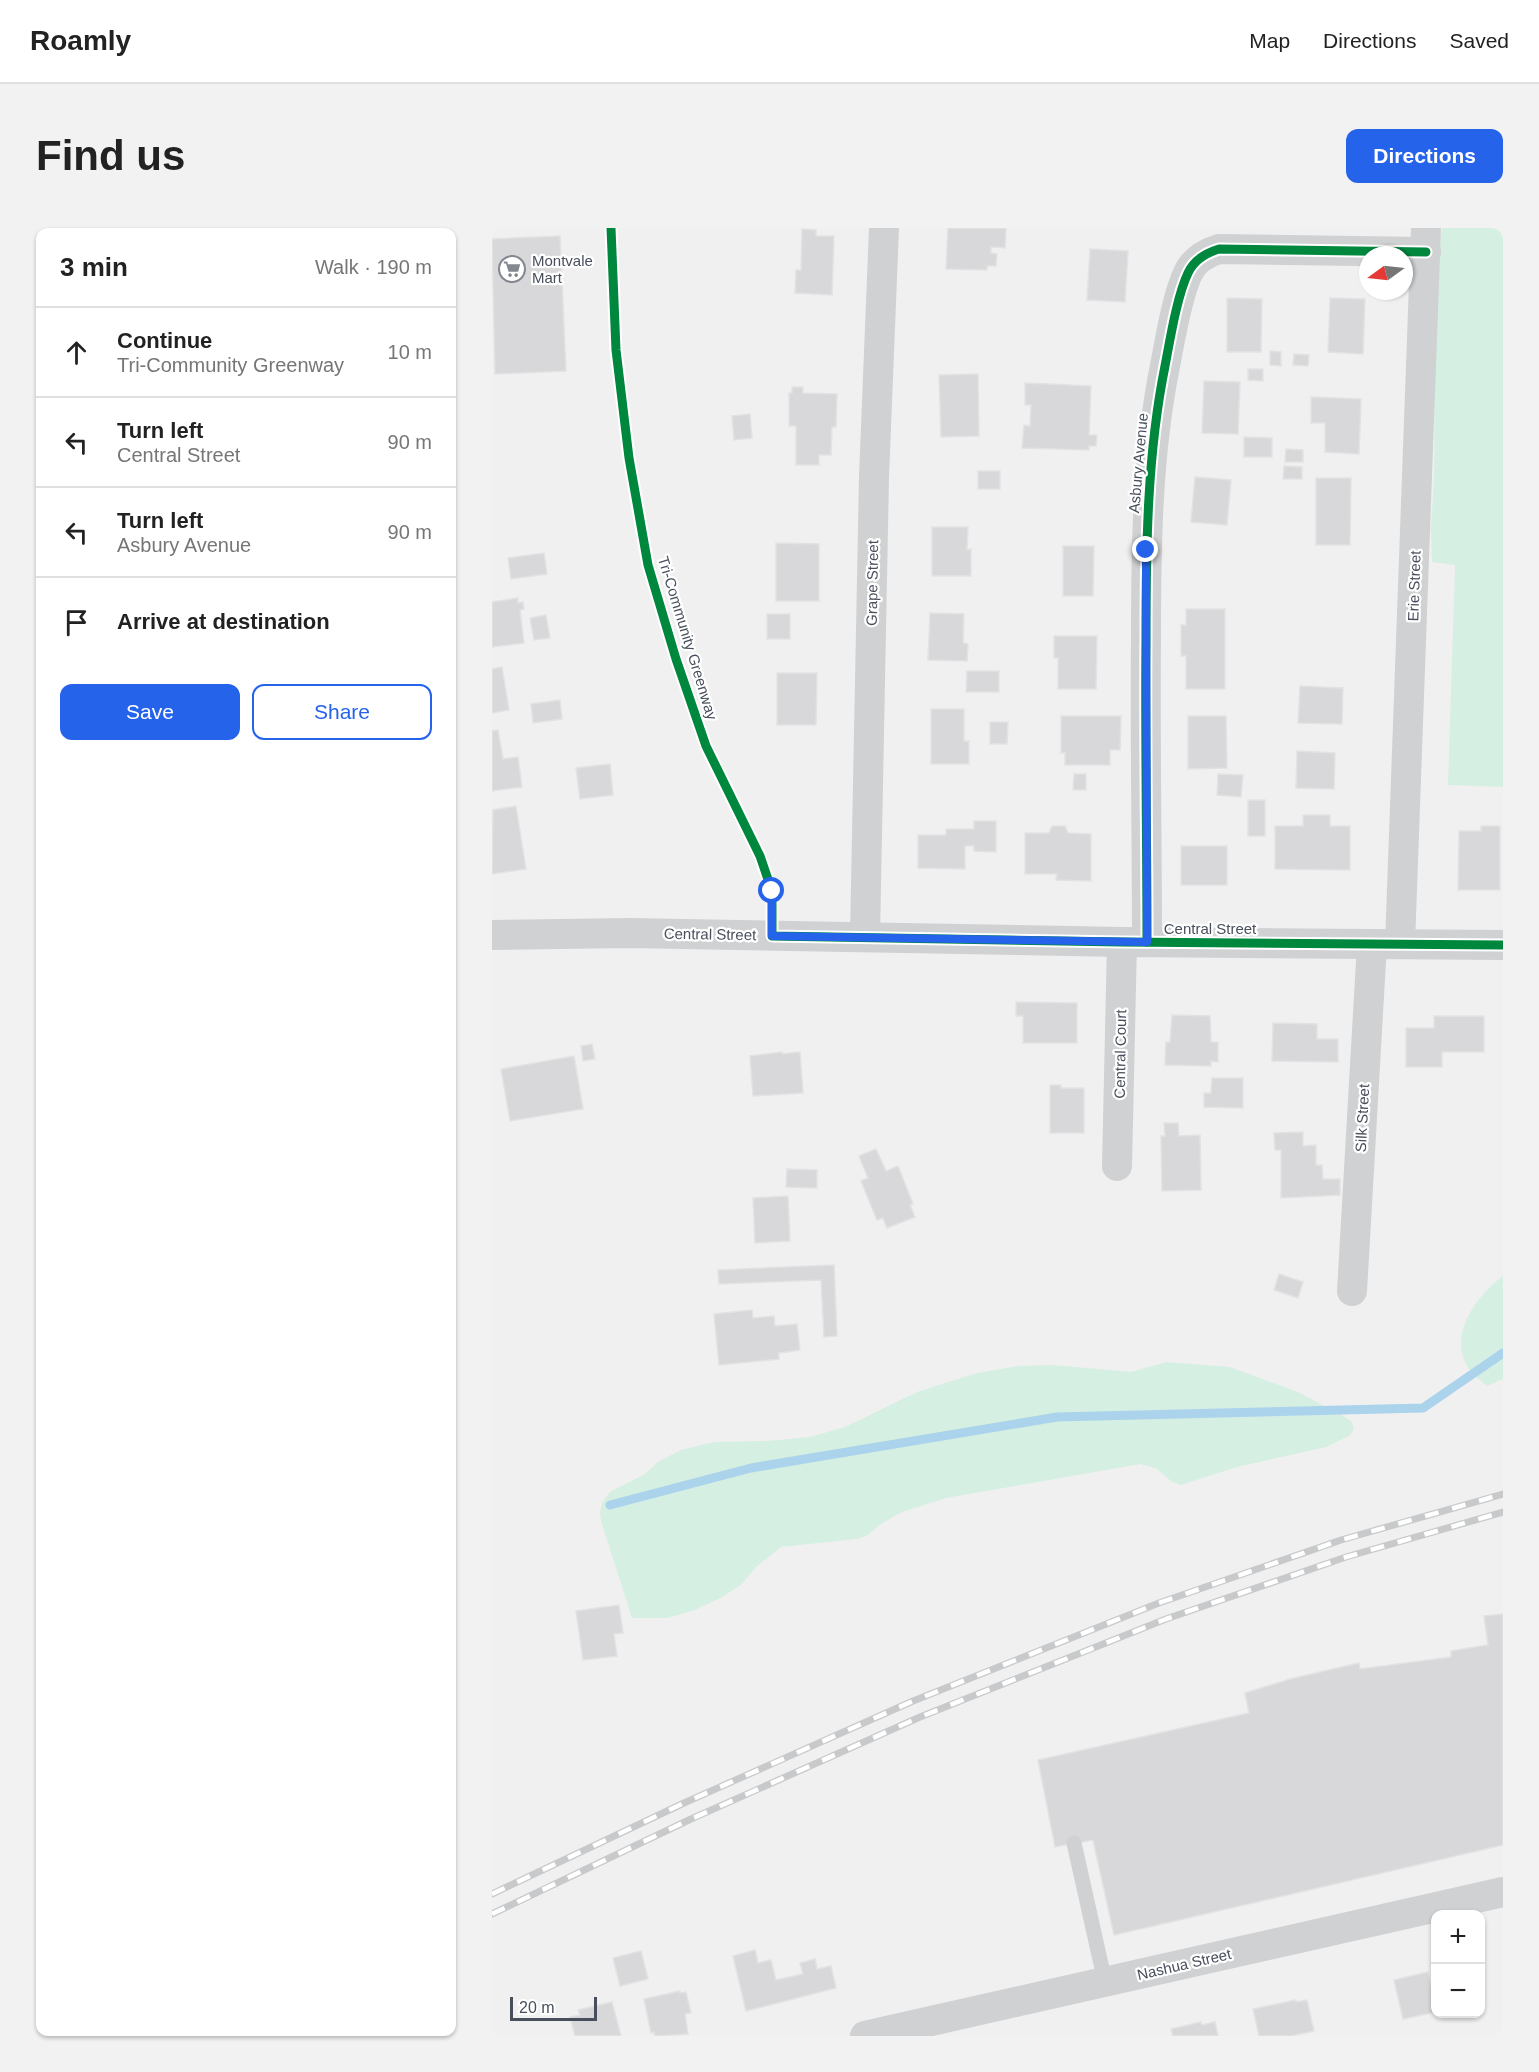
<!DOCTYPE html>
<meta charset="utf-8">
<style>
:root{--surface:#fff;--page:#f2f2f2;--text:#222;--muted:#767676;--line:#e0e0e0;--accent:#2563eb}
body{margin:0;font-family:Arial,sans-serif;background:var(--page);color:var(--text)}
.controls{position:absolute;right:18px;bottom:18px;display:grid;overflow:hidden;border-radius:12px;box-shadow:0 2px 4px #0004}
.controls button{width:54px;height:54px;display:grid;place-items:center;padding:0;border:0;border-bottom:2px solid var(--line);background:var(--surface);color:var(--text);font:30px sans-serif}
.compass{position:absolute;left:867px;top:18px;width:54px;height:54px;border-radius:50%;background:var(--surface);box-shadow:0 2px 4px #0004;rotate:255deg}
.scale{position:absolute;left:18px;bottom:15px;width:87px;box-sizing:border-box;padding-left:6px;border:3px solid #484f5c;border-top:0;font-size:16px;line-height:21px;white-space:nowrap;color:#484f5c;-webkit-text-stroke:4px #fff;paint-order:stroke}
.stop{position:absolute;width:18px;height:18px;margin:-14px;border:4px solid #2563eb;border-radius:50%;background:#fff}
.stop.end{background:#2563eb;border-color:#fff;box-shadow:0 2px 6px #0008}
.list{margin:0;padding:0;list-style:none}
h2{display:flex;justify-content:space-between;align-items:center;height:78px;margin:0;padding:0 24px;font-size:26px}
h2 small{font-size:20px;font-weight:400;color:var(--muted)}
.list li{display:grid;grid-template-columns:39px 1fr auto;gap:18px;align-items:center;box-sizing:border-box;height:90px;padding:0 24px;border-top:2px solid var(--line)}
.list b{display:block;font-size:22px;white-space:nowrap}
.list p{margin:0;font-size:20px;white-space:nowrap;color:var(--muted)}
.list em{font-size:20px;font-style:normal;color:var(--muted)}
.actions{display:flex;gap:12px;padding:18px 24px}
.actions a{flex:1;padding:14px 0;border:2px solid var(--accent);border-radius:12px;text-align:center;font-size:21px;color:var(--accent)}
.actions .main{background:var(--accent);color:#fff}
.icon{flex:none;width:33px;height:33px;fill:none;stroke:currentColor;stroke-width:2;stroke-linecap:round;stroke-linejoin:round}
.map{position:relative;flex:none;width:1011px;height:1808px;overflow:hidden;border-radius:12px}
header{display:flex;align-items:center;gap:36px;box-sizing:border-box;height:84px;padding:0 30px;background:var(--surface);border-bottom:2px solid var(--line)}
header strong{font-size:28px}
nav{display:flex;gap:33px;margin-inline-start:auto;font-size:21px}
.intro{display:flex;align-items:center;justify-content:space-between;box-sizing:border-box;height:144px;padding:0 36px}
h1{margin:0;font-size:42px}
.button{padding:15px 27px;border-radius:12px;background:var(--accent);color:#fff;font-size:21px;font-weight:700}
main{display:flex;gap:36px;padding:0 36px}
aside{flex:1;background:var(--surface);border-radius:12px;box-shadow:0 2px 4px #0004}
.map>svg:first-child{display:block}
.green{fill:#d6efe3}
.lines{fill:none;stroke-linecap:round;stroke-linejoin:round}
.stream{stroke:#abd3ec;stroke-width:9}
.building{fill:#d8d8db;stroke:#e2e2e3;stroke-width:1.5}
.lane{stroke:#cfd1d3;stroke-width:15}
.street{stroke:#cfd1d3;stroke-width:30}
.rail-casing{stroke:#c7c9cb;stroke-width:7}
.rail{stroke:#fff;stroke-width:4.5;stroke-dasharray:14;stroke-linecap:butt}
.cycleway-casing{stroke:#fff;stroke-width:13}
.cycleway{stroke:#00873e;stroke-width:9}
.route{stroke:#2563eb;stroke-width:8}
.labels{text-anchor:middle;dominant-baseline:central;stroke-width:4.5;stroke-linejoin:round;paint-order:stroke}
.poi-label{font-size:15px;fill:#484f5c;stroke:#fff;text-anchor:start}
.street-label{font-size:15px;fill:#484f5c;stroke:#fff}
</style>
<header>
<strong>Roamly</strong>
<nav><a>Map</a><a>Directions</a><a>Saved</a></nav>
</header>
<div class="intro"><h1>Find us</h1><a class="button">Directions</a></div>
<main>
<aside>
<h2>3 min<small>Walk · 190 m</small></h2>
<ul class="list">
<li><svg class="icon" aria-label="ahead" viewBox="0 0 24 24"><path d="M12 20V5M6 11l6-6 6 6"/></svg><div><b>Continue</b><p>Tri-Community Greenway</p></div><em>10 m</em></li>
<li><svg class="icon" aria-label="left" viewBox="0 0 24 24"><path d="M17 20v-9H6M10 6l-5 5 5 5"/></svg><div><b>Turn left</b><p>Central Street</p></div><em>90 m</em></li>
<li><svg class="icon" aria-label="left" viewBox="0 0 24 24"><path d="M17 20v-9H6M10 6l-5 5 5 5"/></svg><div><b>Turn left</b><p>Asbury Avenue</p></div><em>90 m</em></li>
<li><svg class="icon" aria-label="arrive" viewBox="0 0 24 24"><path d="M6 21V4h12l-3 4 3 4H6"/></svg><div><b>Arrive at destination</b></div></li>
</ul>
<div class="actions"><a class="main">Save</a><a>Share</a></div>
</aside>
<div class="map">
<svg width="1011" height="1808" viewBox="0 0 1011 1808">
<rect width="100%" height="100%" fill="#f1f0f0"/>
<!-- green -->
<g class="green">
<path d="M950 0H1011V559L956 557 963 337 940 334 939 301 942 250 943 64Z"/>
<path d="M1011 1048V1151L995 1158C990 1153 982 1148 978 1142 954 1109 984 1068 1011 1048Z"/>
<path d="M674 1134 738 1139 806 1164 851 1188 860 1194 862 1202 857 1208 834 1219 745 1239 689 1257 680 1254 665 1241 649 1236 454 1270 410 1284 389 1296 376 1307 365 1311 289 1319 264 1339 250 1356 232 1368 203 1382 175 1390H140L109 1293 108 1284 110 1275 118 1264 153 1246 167 1233 189 1222 222 1214 275 1213 318 1209 353 1199 425 1164 485 1145 526 1138 561 1137 639 1144Z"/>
</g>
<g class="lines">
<!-- stream -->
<path class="stream" d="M118 1277 259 1240 565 1189 931 1180 1011 1125"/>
</g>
<!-- building -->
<g class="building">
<path d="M456 0H514L513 20 499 19V25L505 26 504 38H495V42L454 41Z"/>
<path d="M310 1 324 2V8H342L340 67 303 65 304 42H309Z"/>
<path d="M68 8 74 143 3 146 0 11Z"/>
<path d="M598 21 636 23 633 74 595 72Z"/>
<path d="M735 70 770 71 769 124H735Z"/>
<path d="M838 70 873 71 871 126 836 124Z"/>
<path d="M778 123 789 124V138L778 137Z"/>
<path d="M802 126 817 127 816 138 801 137Z"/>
<path d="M756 141H771V153L756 152Z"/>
<path d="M486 146 487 208 449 209 447 147Z"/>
<path d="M712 153 748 154 746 206 710 205Z"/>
<path d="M533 155 599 158 597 207H605L604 218H597V222L530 220 532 197 538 198 539 177H533Z"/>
<path d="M300 159H311V165L345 166 344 199H340L339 227H327V237H304V198H297V165H300Z"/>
<path d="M819 169 869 171 867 226 833 224V195H819Z"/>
<path d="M258 186 260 210 242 212 240 188Z"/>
<path d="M752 209 780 210V229H752Z"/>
<path d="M794 221 811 222V234H793Z"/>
<path d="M792 238 810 239V251H791Z"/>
<rect x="486" y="243" width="22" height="18"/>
<path d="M703 249 739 252 735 297 699 294Z"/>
<path d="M824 250H859L858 317H824Z"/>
<path d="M440 299H476L475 322 479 321V348H440Z"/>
<path d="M284 315 327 316V373H284Z"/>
<path d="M571 318H602L601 368H571Z"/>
<path d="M52 325 55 346 19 351 16 330Z"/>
<path d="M26 370V375L31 374 32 381 28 382 32 415 0 419V374Z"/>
<path d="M694 381H733V461H694V428H689V397H694Z"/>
<path d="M438 385 472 386 471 415 476 416 475 433 436 432Z"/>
<rect x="275" y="386" width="23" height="25"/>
<path d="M54 387 58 410 42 412 38 390Z"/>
<path d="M562 408H605L604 461H566V430H562Z"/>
<path d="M10 439 17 482 0 485V441Z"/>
<path d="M475 443H507V464H474Z"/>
<path d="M285 445H325L324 497H285Z"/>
<path d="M808 458 851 460 850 496 806 495Z"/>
<path d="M68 472 70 491 41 495 39 476Z"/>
<path d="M439 481H472V513H477V536H439Z"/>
<path d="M569 488H629L628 522H618V537H573V525H569Z"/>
<path d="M696 488H734L735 540 696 541Z"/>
<path d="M498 494H516L515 516H498Z"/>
<path d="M6 502 11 531 26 529 30 559 0 563V503Z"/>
<path d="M805 523 843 525 842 561 804 560Z"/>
<path d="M118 536 121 567 88 571 84 540Z"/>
<path d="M582 546H594V562H581Z"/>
<path d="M726 546 751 547 749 569 725 567Z"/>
<rect x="756" y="572" width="17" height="36"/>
<path d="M24 578 34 641 0 646 1 582Z"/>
<path d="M811 587H838V598H858V642L783 641V598H811Z"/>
<path d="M482 593H504V624L482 623V618H473V641L426 640V607H454V601H482Z"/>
<path d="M560 598H573L576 605 599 606V653L564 652 565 646H533V605H557Z"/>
<path d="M989 598H1008V662H966L967 603H989Z"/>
<rect x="689" y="618" width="46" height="39"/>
<path d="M524 774 585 775V815H531V788H524Z"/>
<path d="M680 787 718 788 719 814H726V834L719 833V838L673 837 674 814H678Z"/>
<path d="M942 788H992V824H950V839H914V800H942Z"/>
<path d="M781 795 825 796V811H846V834L780 833Z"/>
<path d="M100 816 103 831 91 833 89 818Z"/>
<path d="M290 824V826L308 824 311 865 261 868 258 828Z"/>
<path d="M82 828 91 881 18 893 9 841Z"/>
<path d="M720 850H751V880L712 879V865H719Z"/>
<path d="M558 857H569V860H592V905H558Z"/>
<path d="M672 895H686L687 908 708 907 709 962 670 963 669 908H673Z"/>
<path d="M811 904V918L824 917V937H830L831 951H848V967L789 970V922H783L782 905Z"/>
<path d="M384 921 394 943 406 938 421 976 418 977 423 989 395 1000 391 990 385 992 369 953 376 950 367 928Z"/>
<path d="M295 941 325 942V960L294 959Z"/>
<path d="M296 968 298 1013 263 1015 261 970Z"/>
<path d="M342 1037 345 1108 332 1109 329 1052 227 1056 226 1042Z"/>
<path d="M787 1046 811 1054 806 1070 782 1062Z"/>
<path d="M260 1082 261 1090 282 1088 283 1098 305 1096 308 1122 287 1125V1131L227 1137 222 1086Z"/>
<path d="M127 1377 131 1405 122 1406 125 1428 91 1432 84 1383Z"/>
<path d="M1011 1386V1617L622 1707 601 1612 563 1619 546 1532 757 1485 753 1465 798 1451 867 1435 868 1441 959 1429V1423L996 1417 992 1388Z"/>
<path d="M263 1722 266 1735 279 1732 284 1752 311 1746 308 1735 323 1731 325 1741 339 1738 344 1760 254 1783 241 1728Z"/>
<path d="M149 1723 156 1751 128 1758 121 1730Z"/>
<path d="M936 1744 944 1784 911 1791 902 1752Z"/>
<path d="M188 1763V1765L194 1764 199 1785 193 1786 196 1806 163 1808 162 1804 159 1805 152 1771Z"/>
<path d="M804 1772V1774L815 1772 822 1803 799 1808H767L761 1781Z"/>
<path d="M120 1774 129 1808H83L78 1789 88 1787 86 1782Z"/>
<path d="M709 1794 710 1797 723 1794 726 1808H681L679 1801Z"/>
</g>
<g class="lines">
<!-- lane -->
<path class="lane" d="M582 1615 613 1754"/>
<!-- street -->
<g class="street">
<path d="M0 707 138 705 630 714 1011 717"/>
<path d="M373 709 382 249 392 0"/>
<path d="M655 714C655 613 653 511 654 410 654 319 655 227 673 138 678 112 685 68 696 45 702 32 714 25 727 21L934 24"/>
<path d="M908 716 934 0"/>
<path d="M625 938 630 714"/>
<path d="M860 1063 880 716"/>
<path d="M373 1808 1011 1664"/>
</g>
<defs>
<g id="rail">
<path d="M0 1666 192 1575 421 1473 667 1375 849 1312 1011 1266"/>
<path d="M0 1686 199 1591 428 1489 674 1391 854 1329 1011 1284"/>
</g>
</defs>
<!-- rail casing -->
<use href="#rail" class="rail-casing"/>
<!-- rail -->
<use href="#rail" class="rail"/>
<defs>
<g id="cycleway">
<path d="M119 0 124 122 137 230 156 337 184 431 214 518 268 628 280 663V708L630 714 1011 717"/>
<path d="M655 714C655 613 653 511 654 410 654 319 655 227 673 138 678 112 685 68 696 45 702 32 714 25 727 21L934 24"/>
</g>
</defs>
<!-- cycleway casing -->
<use href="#cycleway" class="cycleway-casing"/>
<!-- cycleway -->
<use href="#cycleway" class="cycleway"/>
</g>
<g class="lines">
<!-- route -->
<path class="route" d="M280 663V708L655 714 654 322"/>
</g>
<!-- icons -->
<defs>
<symbol id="supermarket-ring" viewBox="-11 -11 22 22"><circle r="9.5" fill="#fff" stroke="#838790" stroke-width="1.5"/><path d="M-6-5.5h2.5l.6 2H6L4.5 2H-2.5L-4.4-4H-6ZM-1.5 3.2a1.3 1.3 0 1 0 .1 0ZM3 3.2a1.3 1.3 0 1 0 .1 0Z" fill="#838790"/></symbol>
</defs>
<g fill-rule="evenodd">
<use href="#supermarket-ring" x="5" y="26" width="30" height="30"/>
</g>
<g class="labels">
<!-- poi labels -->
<g class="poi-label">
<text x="40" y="32">Montvale<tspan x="40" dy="17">Mart</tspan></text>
</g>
<!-- street labels -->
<g class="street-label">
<text transform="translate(646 235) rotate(-85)">Asbury Avenue</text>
<text transform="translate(380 355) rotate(-89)">Grape Street</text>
<text transform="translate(922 358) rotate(-88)">Erie Street</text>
<text transform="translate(196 410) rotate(73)">Tri-Community Greenway</text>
<text x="718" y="700">Central Street</text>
<text transform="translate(218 706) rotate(1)">Central Street</text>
<text transform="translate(628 826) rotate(-89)">Central Court</text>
<text transform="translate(870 890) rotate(-87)">Silk Street</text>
<text transform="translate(692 1736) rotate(-13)">Nashua Street</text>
</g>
</g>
</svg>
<div class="controls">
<button>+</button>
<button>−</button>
</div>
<svg class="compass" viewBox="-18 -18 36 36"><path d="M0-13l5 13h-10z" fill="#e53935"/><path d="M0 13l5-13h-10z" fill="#767676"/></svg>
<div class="scale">20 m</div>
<div class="stop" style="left:280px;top:663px"></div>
<div class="stop end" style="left:654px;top:322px"></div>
</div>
</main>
